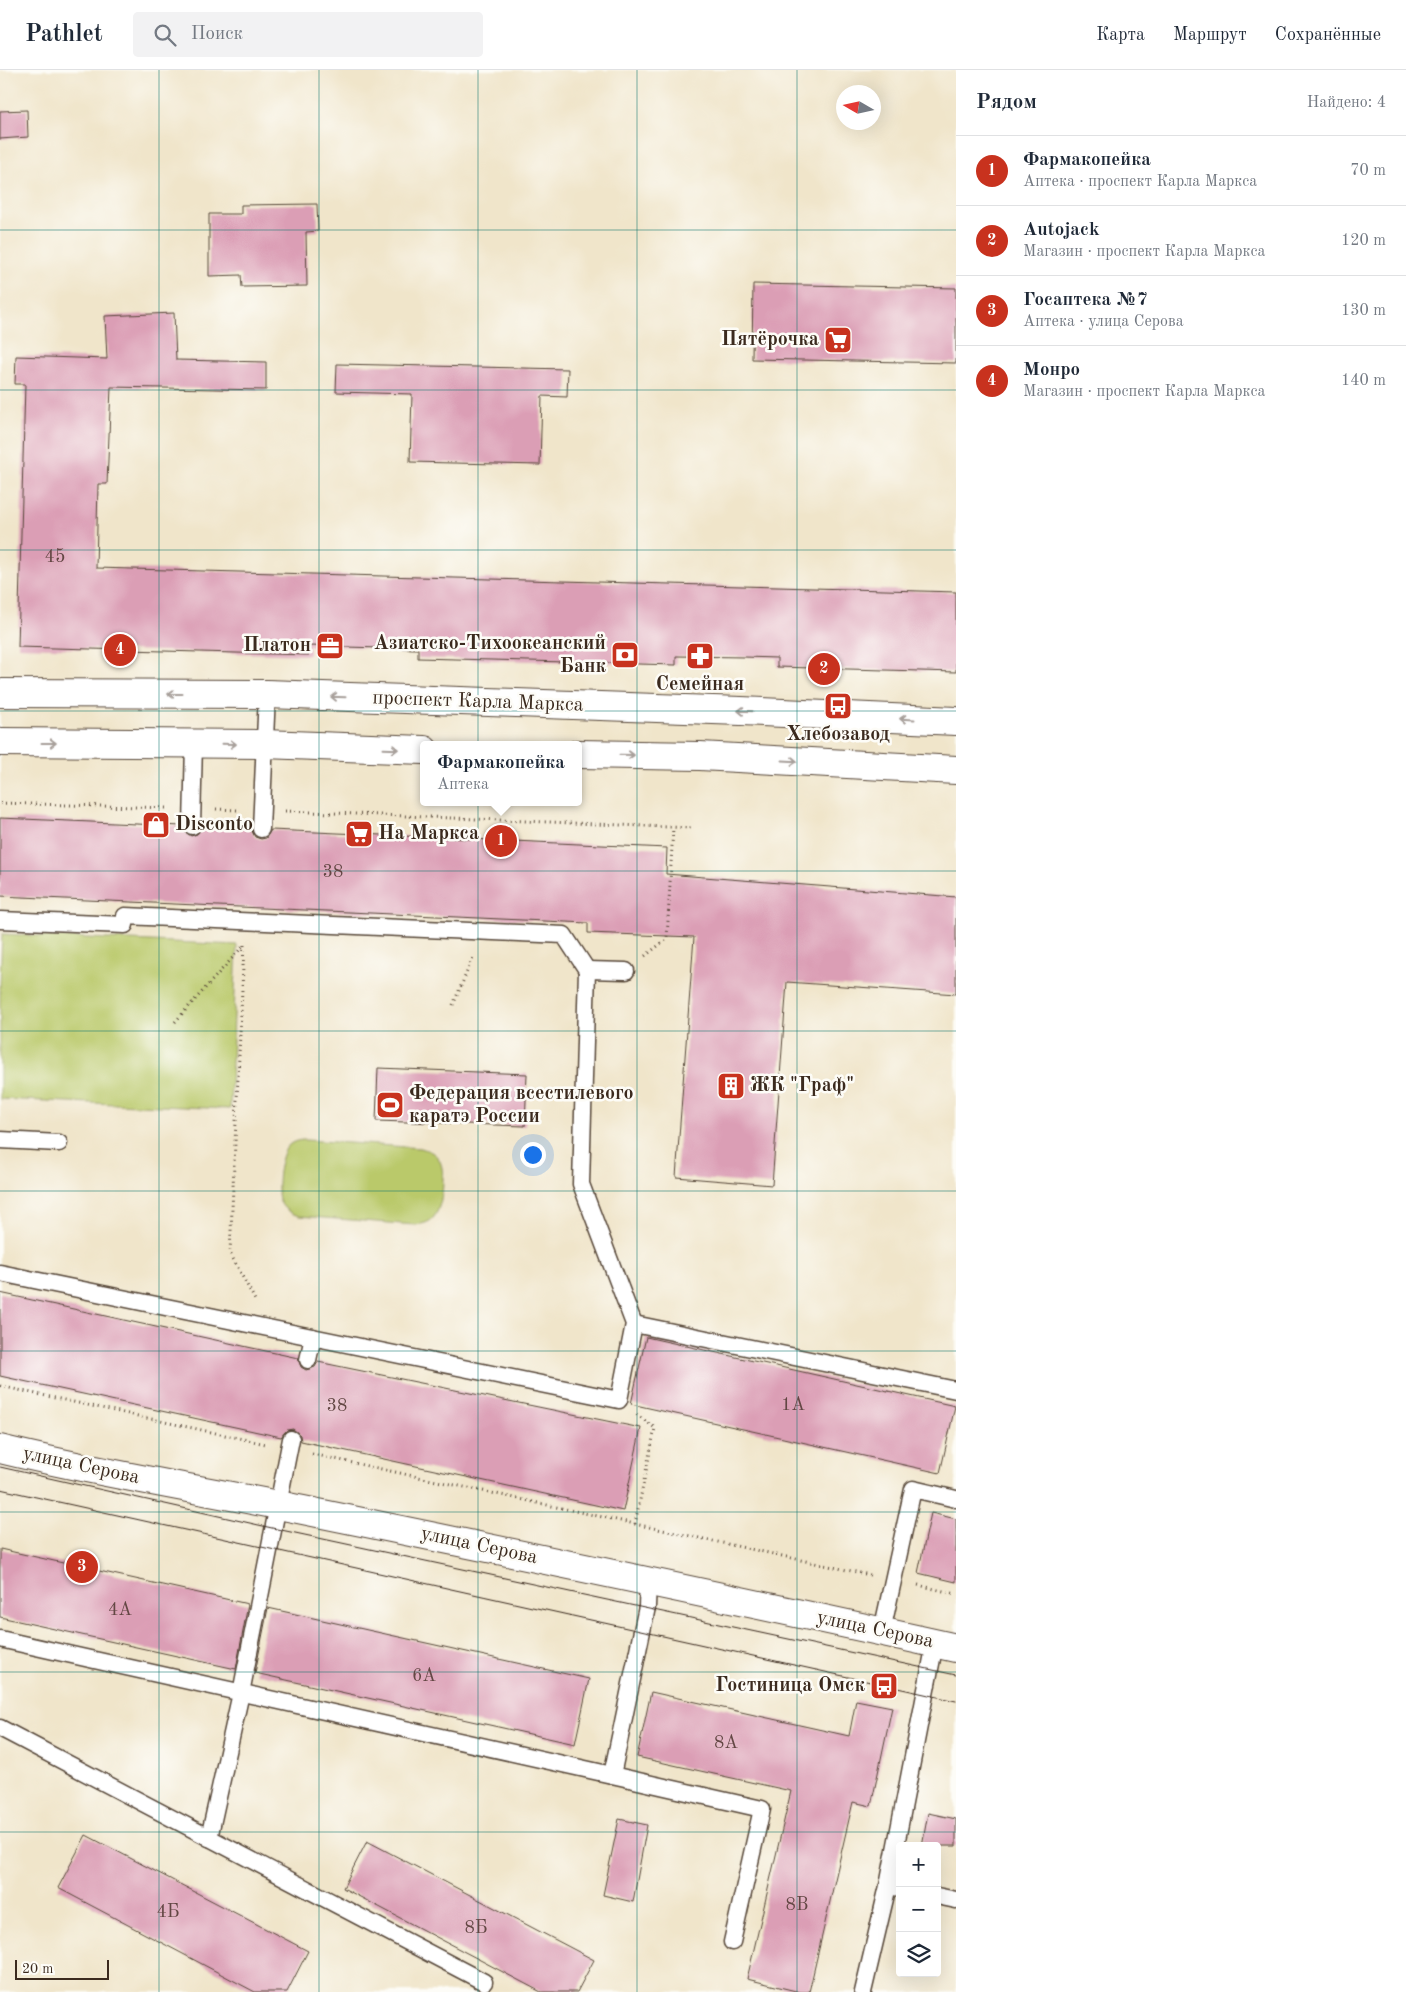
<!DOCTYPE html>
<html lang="ru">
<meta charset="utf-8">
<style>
:root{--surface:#fff;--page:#f2f2f3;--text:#1f2937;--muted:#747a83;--line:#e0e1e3;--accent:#c8321e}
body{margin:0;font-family:"Old Standard TT",serif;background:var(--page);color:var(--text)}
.controls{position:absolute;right:15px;bottom:15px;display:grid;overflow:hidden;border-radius:5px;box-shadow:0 5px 20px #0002}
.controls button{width:45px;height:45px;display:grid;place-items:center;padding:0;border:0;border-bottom:1px solid var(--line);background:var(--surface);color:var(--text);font:25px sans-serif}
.compass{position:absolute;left:836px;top:15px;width:45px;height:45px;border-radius:50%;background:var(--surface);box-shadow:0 5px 20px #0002;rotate:279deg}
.scale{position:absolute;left:15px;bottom:12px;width:94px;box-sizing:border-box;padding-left:5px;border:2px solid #3b2a1e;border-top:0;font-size:14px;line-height:18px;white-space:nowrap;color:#3b2a1e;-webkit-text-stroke:4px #fdfcf7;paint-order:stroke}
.you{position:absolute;left:532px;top:1084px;width:18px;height:18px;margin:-12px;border:4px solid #fff;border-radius:50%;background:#1a73e8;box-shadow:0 0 0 8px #1a73e833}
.badge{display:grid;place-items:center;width:32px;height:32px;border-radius:50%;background:var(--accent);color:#fff;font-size:16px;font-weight:700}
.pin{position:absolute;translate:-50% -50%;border:2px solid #fff;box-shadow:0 1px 5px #0006}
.popup{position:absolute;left:420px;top:671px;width:162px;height:65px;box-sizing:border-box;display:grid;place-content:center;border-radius:5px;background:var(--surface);filter:drop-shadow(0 1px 4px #0005);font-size:16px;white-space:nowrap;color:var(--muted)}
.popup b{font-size:19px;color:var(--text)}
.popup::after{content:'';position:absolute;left:50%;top:100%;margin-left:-10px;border:10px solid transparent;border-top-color:var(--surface)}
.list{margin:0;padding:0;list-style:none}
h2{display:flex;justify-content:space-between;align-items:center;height:65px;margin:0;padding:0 20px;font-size:21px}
h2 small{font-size:16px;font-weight:400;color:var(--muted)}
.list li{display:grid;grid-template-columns:32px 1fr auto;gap:15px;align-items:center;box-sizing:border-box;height:70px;padding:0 20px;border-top:1px solid var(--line)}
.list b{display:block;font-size:19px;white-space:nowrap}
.list p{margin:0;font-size:16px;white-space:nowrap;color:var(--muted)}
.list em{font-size:16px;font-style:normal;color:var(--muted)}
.icon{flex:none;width:28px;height:28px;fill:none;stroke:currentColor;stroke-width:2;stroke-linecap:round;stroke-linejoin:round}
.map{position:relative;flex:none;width:956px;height:1922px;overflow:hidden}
header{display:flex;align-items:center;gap:30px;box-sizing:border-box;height:70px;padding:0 25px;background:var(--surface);border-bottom:1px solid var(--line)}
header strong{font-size:24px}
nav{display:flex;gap:28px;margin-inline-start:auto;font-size:18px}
.search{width:350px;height:45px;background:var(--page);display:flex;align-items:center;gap:12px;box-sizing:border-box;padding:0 18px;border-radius:5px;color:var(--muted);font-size:19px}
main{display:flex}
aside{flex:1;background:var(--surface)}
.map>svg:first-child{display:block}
.green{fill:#bac96b;stroke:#7a7a44}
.building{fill:#db9eb5}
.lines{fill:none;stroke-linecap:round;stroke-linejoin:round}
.lane-casing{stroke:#564638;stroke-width:19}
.secondary-casing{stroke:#564638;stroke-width:30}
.primary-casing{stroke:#564638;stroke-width:30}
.path{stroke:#564638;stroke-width:3;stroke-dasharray:1 4;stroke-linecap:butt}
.lane{stroke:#fff;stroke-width:16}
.secondary{stroke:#fff;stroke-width:28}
.primary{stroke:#fff;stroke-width:28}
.tram{stroke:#3b2a1e;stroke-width:1}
.oneway{stroke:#a79f9a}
.grid{fill:none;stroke:#0f766e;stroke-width:1;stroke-opacity:0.55}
.labels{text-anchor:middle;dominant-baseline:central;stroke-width:5;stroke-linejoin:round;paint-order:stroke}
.number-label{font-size:18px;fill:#634744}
.poi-label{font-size:20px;font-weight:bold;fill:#3b2a1e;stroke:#fdfcf7;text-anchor:end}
.street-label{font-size:20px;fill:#3b2a1e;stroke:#fdfcf7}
</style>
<header>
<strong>Pathlet</strong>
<div class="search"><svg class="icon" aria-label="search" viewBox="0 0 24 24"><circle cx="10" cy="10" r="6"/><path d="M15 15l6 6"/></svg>Поиск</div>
<nav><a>Карта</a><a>Маршрут</a><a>Сохранённые</a></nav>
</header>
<main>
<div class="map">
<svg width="956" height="1922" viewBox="0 0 956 1922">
<rect width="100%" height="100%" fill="#fdfcf7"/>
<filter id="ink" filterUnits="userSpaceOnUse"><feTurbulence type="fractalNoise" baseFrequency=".02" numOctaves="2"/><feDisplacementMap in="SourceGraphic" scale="10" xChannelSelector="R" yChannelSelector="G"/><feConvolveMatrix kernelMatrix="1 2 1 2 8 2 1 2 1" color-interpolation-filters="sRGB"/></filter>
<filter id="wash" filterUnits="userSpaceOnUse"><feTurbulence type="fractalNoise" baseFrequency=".0096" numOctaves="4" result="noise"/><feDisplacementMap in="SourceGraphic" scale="20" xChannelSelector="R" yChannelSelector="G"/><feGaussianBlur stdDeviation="1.12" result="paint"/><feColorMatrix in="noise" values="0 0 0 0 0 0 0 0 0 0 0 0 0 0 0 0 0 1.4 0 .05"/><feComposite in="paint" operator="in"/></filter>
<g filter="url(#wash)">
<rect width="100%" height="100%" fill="#f0e5ca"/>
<!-- green -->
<g class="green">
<path d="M2 864 237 875 230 1039 0 1029V912Z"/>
<path d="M306 1070 421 1078C427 1080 434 1082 438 1088 447 1099 443 1138 433 1148 429 1153 422 1154 415 1155L299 1146C290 1143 282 1139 279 1129 276 1118 279 1085 288 1076 293 1071 299 1070 306 1070Z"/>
</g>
<g id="blocks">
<!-- building -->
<g class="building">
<path d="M27 40 28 67 0 69V41Z"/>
<path d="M317 134 318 161 306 162 307 216 242 217 241 205 209 206V144H241V135Z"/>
<path d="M753 214 956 218V293L752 289Z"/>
<path d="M174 243 176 290 266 292V320L111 317 107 414H98L96 498 956 522V602L777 597V588L744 587 676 586V595L418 588V579L309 576V585L18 577 25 314H15L16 286 107 289 105 246Z"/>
<path d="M337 294 568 299 567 327 542 326 540 395 410 392 412 324 336 322Z"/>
<path d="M0 748 182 756 184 761 191 766 197 764 202 757 251 759 255 767 261 769 266 768 271 760 667 778 666 804 956 827V924L787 912 772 1115 676 1107 694 867 588 863V853L0 826Z"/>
<path d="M378 998 527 1004 525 1056 376 1051Z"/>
<path d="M0 1223 298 1288 301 1297 306 1300 315 1297 318 1292 641 1358 623 1441 301 1371 300 1365 293 1359 287 1360 281 1367 0 1306Z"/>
<path d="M646 1267 955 1336 940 1403 631 1334Z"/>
<path d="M931 1443 956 1449V1512L918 1503Z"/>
<path d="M0 1479 248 1534 236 1599 0 1547Z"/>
<path d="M268 1538 589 1609 575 1674 255 1603Z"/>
<path d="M651 1622 849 1666 856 1630 892 1637 871 1736 853 1732 809 1922H800L747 1909 791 1721 637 1687Z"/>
<path d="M928 1743 956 1749V1776H922Z"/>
<path d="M619 1749 647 1755 633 1832 603 1825Z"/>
<path d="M86 1765 308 1881 287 1922H255L58 1818Z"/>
<path d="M367 1771 594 1890 577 1922H541L343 1818Z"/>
</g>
</g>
</g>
<g filter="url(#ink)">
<use href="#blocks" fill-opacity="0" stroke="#564638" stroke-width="1"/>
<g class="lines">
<defs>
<g id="lane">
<path d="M192 756 194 673"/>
<path d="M261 759 267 624"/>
<path d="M0 850 125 855V846L564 865 587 900"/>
<path d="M0 1070 59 1073"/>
<path d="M0 1203 619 1330 634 1254 581 1114 587 900 626 901"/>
<path d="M634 1254 956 1320"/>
<path d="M308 1290 313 1267"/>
<path d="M648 1510 647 1537 612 1705 762 1739 732 1872"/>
<path d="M882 1561 913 1419 956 1429"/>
<path d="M0 1569 612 1705"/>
<path d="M0 1658 484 1912"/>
<path d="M209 1768 241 1623 291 1369"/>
<path d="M900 1818 888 1816 935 1573"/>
<path d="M937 1826 956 1830"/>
<path d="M863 1922 888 1816"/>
</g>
<path id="secondary" d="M0 1379C102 1404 205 1420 308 1441 524 1485 740 1530 956 1578"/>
<g id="primary">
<path d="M0 623 267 624 741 641 956 651"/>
<path d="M0 672 264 674 424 680"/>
<path d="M578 684 700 686 956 700"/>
</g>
</defs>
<!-- lane casing -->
<use href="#lane" class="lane-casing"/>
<!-- secondary casing -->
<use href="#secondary" class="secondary-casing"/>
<!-- primary casing -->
<use href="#primary" class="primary-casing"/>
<!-- path -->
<g class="path">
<path d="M0 733 169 738"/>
<path d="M216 739 237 740"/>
<path d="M285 741 692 758"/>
<path d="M244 875 230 1183 255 1230"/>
<path d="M645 886 667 869 673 757"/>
<path d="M453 935 474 885"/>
<path d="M175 952 243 876"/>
<path d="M0 1316 266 1374"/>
<path d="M312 1384 870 1505"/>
<path d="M635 1454 655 1358 636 1344"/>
<path d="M918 1515 956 1524"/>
</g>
<!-- lane -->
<use href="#lane" class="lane"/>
<!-- secondary -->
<use href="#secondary" class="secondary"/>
<!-- primary -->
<use href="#primary" class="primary"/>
<!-- tram -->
<g class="tram">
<path d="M0 1397 272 1458 956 1605"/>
<path d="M0 1419 956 1631"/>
</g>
</g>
<!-- one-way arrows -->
<defs><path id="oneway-shaft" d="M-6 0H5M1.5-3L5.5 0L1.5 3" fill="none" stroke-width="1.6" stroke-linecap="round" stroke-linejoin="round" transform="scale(1.25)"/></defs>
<g class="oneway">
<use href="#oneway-shaft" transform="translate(175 624) rotate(-180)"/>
<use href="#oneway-shaft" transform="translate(338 627) rotate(-178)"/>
<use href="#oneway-shaft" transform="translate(745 641) rotate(-178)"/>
<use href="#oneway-shaft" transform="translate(907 649) rotate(-177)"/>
<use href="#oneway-shaft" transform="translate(49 673)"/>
<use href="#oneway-shaft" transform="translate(229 674) rotate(1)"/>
<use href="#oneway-shaft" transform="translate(391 679) rotate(2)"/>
<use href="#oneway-shaft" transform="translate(627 685) rotate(1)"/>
<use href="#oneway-shaft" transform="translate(790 691) rotate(3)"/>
</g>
</g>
<!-- grid -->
<path class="grid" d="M159 0V1922M319 0V1922M478 0V1922M637 0V1922M797 0V1922M0 160H956M0 320H956M0 480H956M0 641H956M0 801H956M0 961H956M0 1121H956M0 1281H956M0 1442H956M0 1602H956M0 1762H956"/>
<!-- icons -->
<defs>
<symbol id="supermarket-square" viewBox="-11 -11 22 22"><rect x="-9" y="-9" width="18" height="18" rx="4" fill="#c8321e" stroke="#fdfcf7"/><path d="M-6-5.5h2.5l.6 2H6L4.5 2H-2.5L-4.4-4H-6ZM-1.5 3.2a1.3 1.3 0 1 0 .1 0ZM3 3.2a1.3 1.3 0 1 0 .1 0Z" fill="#fff"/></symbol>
<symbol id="office-square" viewBox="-11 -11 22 22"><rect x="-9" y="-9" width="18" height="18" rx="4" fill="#c8321e" stroke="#fdfcf7"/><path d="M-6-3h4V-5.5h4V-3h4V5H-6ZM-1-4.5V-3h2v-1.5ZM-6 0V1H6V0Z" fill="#fff"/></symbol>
<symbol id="bank-square" viewBox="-11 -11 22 22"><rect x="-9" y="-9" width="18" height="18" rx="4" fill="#c8321e" stroke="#fdfcf7"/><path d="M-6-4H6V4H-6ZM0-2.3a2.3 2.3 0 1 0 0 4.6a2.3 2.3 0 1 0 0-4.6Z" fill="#fff"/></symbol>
<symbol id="pharmacy-square" viewBox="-11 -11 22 22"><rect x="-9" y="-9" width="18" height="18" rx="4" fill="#c8321e" stroke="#fdfcf7"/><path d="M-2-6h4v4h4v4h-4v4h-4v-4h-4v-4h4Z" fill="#fff"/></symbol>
<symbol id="bus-square" viewBox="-11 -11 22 22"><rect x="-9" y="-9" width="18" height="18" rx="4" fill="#c8321e" stroke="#fdfcf7"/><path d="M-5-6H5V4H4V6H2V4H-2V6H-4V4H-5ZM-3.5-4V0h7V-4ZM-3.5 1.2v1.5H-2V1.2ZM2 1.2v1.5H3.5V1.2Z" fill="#fff"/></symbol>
<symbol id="shop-square" viewBox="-11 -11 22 22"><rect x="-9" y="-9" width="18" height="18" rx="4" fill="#c8321e" stroke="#fdfcf7"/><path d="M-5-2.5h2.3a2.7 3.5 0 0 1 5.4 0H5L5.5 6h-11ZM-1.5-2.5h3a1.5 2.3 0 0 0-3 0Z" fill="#fff"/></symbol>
<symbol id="building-square" viewBox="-11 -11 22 22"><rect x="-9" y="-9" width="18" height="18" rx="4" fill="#c8321e" stroke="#fdfcf7"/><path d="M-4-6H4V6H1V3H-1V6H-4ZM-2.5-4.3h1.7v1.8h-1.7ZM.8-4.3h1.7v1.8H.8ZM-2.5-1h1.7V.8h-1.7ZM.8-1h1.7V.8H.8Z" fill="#fff"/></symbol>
<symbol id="stadium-square" viewBox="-11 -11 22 22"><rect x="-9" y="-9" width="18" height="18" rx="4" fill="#c8321e" stroke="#fdfcf7"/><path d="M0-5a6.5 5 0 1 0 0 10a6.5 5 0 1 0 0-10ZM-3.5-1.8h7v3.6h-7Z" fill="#fff"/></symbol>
</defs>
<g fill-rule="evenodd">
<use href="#supermarket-square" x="822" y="254" width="32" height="32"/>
<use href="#office-square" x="314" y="560" width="32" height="32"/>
<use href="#bank-square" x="609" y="569" width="32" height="32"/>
<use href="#pharmacy-square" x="684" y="570" width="32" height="32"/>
<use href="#bus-square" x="822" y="620" width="32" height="32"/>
<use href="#shop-square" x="140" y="739" width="32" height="32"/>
<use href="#supermarket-square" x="343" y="748" width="32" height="32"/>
<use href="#building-square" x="715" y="1000" width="32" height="32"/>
<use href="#stadium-square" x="374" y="1019" width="32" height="32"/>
<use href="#bus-square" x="868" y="1600" width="32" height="32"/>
</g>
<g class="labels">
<!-- number labels -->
<g class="number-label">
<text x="55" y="487">45</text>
<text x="333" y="802">38</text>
<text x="793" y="1335">1А</text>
<text x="337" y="1336">38</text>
<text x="120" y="1540">4А</text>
<text x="424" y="1606">6А</text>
<text x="726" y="1673">8А</text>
<text x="797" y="1835">8В</text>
<text x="168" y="1842">4Б</text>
<text x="476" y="1858">8Б</text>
</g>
<!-- poi labels -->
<g class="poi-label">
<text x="819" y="270">Пятёрочка</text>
<text x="606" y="574">Азиатско-Тихоокеанский<tspan x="606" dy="23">Банк</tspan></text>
<text x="311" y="576">Платон</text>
<text x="700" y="615" text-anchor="middle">Семейная</text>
<text x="838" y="665" text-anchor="middle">Хлебозавод</text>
<text x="175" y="755" text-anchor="start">Disconto</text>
<text x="378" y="764" text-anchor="start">На Маркса</text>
<text x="750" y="1016" text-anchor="start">ЖК "Граф"</text>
<text x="409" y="1024" text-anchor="start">Федерация всестилевого<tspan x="409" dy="23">каратэ России</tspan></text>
<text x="865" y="1616">Гостиница Омск</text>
</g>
<!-- street labels -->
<g class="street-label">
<text transform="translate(478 632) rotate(2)">проспект Карла Маркса</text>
<text transform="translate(81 1396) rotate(12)">улица Серова</text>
<text transform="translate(479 1476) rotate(12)">улица Серова</text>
<text transform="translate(875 1560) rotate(12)">улица Серова</text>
</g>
</g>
</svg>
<div class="controls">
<button>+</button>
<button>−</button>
<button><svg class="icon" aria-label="layers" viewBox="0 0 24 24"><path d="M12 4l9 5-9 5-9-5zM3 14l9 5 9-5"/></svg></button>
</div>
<svg class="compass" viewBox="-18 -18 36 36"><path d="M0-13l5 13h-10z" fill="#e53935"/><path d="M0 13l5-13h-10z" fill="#747a83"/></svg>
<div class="scale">20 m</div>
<div class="you"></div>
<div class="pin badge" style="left:501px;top:771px">1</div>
<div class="popup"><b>Фармакопейка</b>Аптека</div>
<div class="pin badge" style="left:824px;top:599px">2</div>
<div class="pin badge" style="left:82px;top:1497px">3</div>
<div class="pin badge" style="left:120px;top:580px">4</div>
</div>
<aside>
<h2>Рядом<small>Найдено: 4</small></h2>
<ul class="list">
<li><span class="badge">1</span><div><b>Фармакопейка</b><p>Аптека · проспект Карла Маркса</p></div><em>70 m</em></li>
<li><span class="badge">2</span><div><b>Autojack</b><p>Магазин · проспект Карла Маркса</p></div><em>120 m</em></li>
<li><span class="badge">3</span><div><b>Госаптека №7</b><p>Аптека · улица Серова</p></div><em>130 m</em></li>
<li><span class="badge">4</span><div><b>Монро</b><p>Магазин · проспект Карла Маркса</p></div><em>140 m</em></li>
</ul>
</aside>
</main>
